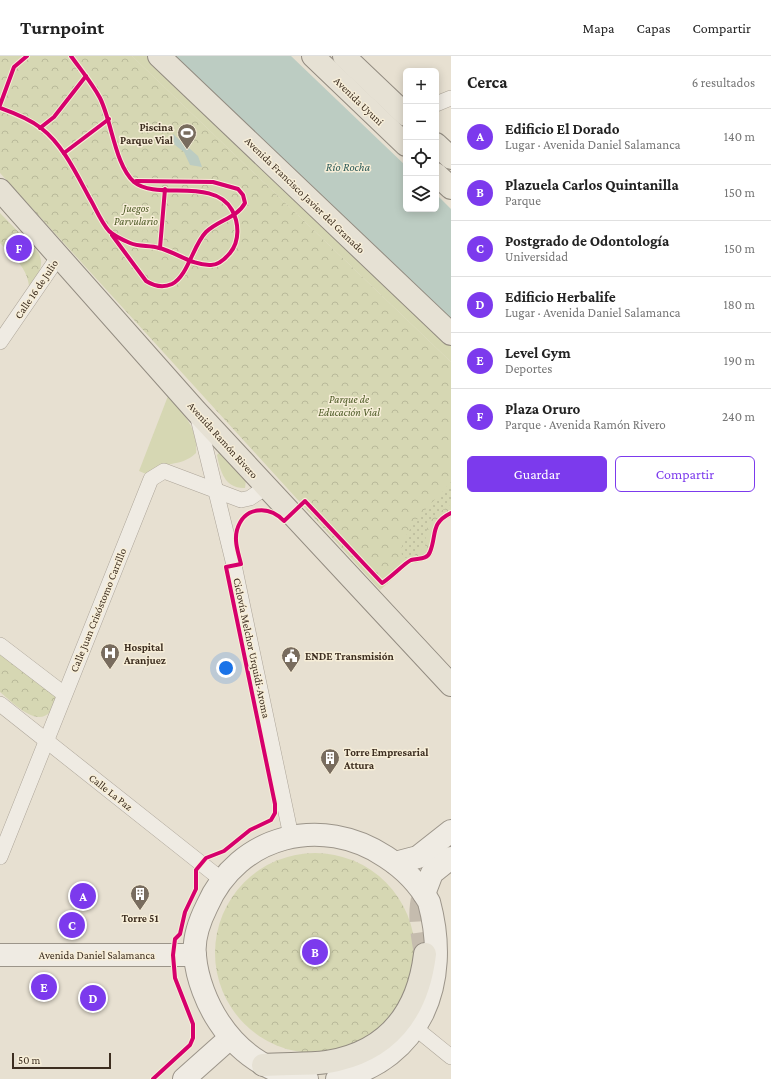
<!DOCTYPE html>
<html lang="es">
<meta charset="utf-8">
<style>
:root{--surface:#fff;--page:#f6f6f6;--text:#222;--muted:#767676;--line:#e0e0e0;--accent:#7c3aed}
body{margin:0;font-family:"Crimson Pro",serif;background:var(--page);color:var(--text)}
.controls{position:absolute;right:12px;top:12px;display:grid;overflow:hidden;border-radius:6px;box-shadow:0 2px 10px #0003}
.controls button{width:36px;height:36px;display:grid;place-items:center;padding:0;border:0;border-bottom:1px solid var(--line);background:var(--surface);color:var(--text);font:20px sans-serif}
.scale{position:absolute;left:12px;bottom:10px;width:99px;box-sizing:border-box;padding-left:4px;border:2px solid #3d2e20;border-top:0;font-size:11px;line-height:14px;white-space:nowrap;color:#3d2e20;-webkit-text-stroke:3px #f7eed8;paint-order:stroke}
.you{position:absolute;left:226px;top:612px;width:14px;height:14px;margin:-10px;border:3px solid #fff;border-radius:50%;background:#1a73e8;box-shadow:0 0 0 6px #1a73e833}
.badge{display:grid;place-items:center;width:26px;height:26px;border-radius:50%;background:var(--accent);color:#fff;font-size:13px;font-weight:700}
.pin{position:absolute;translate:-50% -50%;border:2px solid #fff;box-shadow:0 1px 4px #0006}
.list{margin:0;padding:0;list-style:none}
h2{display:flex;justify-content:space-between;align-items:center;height:52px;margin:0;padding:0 16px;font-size:17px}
h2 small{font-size:13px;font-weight:400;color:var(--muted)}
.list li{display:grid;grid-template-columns:26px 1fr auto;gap:12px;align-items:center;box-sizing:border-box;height:56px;padding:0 16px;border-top:1px solid var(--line)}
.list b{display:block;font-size:15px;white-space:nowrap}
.list p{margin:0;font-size:13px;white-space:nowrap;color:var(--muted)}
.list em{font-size:13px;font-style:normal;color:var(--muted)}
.actions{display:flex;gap:8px;padding:12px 16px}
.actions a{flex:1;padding:9px 0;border:1px solid var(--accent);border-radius:6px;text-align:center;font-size:14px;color:var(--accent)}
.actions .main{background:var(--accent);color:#fff}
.icon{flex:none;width:22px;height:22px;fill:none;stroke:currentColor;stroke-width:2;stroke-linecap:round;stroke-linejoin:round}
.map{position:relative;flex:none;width:451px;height:1023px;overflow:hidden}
header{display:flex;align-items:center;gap:24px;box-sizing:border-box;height:56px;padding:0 20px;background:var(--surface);border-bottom:1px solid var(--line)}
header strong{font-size:19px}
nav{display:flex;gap:22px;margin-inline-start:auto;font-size:14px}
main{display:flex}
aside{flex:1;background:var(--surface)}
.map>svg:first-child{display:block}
.grass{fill:#d6d7b3}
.park{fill:url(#park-crowns)}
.garden{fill:url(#garden-dots)}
.water{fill:#bcccc2}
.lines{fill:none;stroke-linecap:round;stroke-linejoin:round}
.primary-tunnel{stroke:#c5bcae;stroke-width:22;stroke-dasharray:22 11;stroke-linecap:butt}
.minor-casing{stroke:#ada599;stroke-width:16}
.secondary-casing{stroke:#9c958a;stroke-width:24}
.primary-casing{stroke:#928b80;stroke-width:24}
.minor{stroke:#efebe3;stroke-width:15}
.secondary{stroke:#efebe3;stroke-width:22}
.primary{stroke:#e6e1d4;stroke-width:22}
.cycleway-casing{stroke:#f7eed8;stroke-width:6}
.cycleway{stroke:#d6006c;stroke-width:4}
.labels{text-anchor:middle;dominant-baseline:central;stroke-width:3;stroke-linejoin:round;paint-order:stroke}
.street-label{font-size:11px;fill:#3d2e20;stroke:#f7eed8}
.poi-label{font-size:11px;font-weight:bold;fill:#3d2e20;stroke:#f7eed8;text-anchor:start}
.park-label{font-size:11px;font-style:italic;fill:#4d5a26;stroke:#f7eed8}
.water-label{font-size:12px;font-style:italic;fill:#2f5d5a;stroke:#f7eed8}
</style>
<header>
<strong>Turnpoint</strong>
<nav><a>Mapa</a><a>Capas</a><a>Compartir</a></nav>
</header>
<main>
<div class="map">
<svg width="451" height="1023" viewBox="0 0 451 1023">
<defs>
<pattern id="park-crowns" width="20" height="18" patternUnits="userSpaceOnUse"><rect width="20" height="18" fill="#d6d7b3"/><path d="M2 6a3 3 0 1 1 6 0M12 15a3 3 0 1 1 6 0" fill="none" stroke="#b9b99a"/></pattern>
<pattern id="garden-dots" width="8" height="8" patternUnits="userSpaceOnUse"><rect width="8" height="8" fill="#d6d7b3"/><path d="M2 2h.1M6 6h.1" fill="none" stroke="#b9b99a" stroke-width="1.8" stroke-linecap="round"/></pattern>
</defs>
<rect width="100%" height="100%" fill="#e7e0d1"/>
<!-- grass -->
<g class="grass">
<path d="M132 0H150L451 286V306Z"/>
<path d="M168 340C183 357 199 373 196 397 179 413 164 403 146 418L139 415Z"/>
<path d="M219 397 222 398 246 424 245 432C225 433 220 415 217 399Z"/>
</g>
<!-- park -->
<g class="park">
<path d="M0 0H132L451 306V461C429 467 441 496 428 503 424 505 419 506 415 507L413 505 380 534 0 117Z"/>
<path d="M0 157 38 196C46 210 37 219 29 230 27 211 13 201 0 187Z"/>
<path d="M0 595 58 639C55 644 54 652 50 656 36 672 11 645 0 636Z"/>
<circle cx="315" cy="897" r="100"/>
</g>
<!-- garden -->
<path class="garden" d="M451 426V448C430 464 427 462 425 490L412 501 403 502C393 481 438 442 451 426Z"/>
<!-- water -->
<g class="water">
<path d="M173 0H291L406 110V153H436V138L451 153V266Z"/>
<path d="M173 78 198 100 202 111 190 109 184 96 171 86Z"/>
<circle cx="316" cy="898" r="13"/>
</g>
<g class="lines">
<!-- primary-tunnel -->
<path class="primary-tunnel" d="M425 898C421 874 416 851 427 828"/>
<defs>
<g id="minor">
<path d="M436 48 451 42"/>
<path d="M0 286 59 200"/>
<path d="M197 358 234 509 291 780"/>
<path d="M0 589 64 638"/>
<path d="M0 648 222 824"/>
<path d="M0 801 151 423 164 415 241 444 250 442 266 431"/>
<path d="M419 975 451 1001"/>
</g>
<g id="secondary">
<path d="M395 807 418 801 451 775"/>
<path d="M424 838 432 817 451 802"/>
<path d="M0 899H195"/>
<path d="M184 1023 230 982"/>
<path d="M307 1023C269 1017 240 998 219 966 207 948 197 923 195 900 193 884 200 864 207 850 238 779 322 758 386 801 403 812 419 828 429 846 451 927 421 1003 337 1023"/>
</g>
<g id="primary">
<path d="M159 0 451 278"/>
<path d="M313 0 406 89"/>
<path d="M344 0 406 59"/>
<path d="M436 88 451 102"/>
<path d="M436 118 451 132"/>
<path d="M0 134 196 355 451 629"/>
<path d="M263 1009C284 1007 306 1009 327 1006 388 996 418 956 425 898"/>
</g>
</defs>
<!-- minor casing -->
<use href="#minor" class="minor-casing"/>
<!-- secondary casing -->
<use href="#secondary" class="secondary-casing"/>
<!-- primary casing -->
<use href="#primary" class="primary-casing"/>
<!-- minor -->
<use href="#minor" class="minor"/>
<!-- secondary -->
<use href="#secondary" class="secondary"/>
<!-- primary -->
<use href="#primary" class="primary"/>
<defs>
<g id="cycleway">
<path d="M0 49 14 11 27 0"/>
<path d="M0 52C14 57 29 63 41 72 63 89 76 117 89 141 95 151 101 166 109 175 114 180 123 184 130 187 139 191 150 189 159 192 176 196 193 210 211 209 219 209 225 203 230 197 240 185 239 167 232 154 214 121 157 145 134 126 115 109 112 66 100 42 92 27 81 14 71 0"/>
<path d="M40 72 54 61 86 20"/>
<path d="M64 97 109 63"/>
<path d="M112 179 146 225C154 230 163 232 172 228 188 220 193 189 206 176 218 164 237 162 245 147L243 139 238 133 213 126 136 125"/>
<path d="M160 192 165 133"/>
<path d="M153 1023 190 989 193 982V968L175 922 173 899 175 883 180 878 185 856 196 833V814L206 802 224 795 250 774 271 764 275 757V748L226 511 241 508C238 496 234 485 237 474 244 450 269 449 284 465L305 445 382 527C389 523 406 506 411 504 418 502 427 504 430 496 437 479 430 467 451 457"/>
</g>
</defs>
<!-- cycleway casing -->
<use href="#cycleway" class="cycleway-casing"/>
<!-- cycleway -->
<use href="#cycleway" class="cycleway"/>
</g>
<!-- icons -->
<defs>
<symbol id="stadium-pin" viewBox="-11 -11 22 30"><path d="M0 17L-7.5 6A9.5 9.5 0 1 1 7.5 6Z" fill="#786c5e" stroke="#f7eed8"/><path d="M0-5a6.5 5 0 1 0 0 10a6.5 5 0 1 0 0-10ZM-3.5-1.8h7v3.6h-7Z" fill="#fff"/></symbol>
<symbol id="hospital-pin" viewBox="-11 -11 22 30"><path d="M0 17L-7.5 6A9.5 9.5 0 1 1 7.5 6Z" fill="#786c5e" stroke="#f7eed8"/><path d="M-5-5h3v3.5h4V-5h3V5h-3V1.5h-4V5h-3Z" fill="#fff"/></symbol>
<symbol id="civic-pin" viewBox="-11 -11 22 30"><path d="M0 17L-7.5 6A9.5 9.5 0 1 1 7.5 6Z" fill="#786c5e" stroke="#f7eed8"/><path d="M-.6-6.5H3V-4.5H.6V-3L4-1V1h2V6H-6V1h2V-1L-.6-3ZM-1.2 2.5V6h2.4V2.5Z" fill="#fff"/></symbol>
<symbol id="building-pin" viewBox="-11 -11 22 30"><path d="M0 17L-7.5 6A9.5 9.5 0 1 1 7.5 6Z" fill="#786c5e" stroke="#f7eed8"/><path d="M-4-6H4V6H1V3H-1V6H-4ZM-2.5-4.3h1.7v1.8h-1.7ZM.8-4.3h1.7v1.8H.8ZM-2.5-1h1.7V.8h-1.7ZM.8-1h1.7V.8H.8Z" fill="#fff"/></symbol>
</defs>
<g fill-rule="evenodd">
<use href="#stadium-pin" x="176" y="66" width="22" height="30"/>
<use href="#hospital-pin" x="99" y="586" width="22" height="30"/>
<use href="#civic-pin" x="280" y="589" width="22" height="30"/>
<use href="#building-pin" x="319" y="691" width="22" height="30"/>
<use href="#building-pin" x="129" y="827" width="22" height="30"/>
</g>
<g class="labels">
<!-- street labels -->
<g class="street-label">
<text transform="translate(359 45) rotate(44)">Avenida Uyuni</text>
<text transform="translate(305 139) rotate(44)">Avenida Francisco Javier del Granado</text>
<text transform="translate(36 233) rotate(-56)">Calle 16 de Julio</text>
<text transform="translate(223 384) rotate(48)">Avenida Ramón Rivero</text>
<text transform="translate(98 554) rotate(-68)">Calle Juan Crisóstomo Carrillo</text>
<text transform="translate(252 592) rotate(78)">Ciclovía Melchor Urquidi-Aroma</text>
<text transform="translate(111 736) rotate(38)">Calle La Paz</text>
<text x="97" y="899">Avenida Daniel Salamanca</text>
</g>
<!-- poi labels -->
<g class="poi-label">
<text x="173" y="71" text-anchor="end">Piscina<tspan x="173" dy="13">Parque Vial</tspan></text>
<text x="124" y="591">Hospital<tspan x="124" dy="13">Aranjuez</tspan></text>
<text x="305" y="600">ENDE Transmisión</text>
<text x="344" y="696">Torre Empresarial<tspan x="344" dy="13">Attura</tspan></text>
<text x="140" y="862" text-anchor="middle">Torre 51</text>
</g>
<!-- park labels -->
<g class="park-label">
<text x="136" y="152">Juegos<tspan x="136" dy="13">Parvulario</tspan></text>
<text x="349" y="343">Parque de<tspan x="349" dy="13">Educación Vial</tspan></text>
</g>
<!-- water labels -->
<g class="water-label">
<text x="348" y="111">Río Rocha</text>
</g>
</g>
</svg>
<div class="controls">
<button>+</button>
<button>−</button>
<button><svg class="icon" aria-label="locate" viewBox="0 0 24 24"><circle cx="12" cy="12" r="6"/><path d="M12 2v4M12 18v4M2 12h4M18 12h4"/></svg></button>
<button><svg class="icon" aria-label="layers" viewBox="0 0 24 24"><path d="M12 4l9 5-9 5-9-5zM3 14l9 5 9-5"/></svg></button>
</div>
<div class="scale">50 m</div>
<div class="you"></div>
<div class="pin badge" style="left:83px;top:840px">A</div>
<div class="pin badge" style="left:315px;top:896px">B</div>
<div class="pin badge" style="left:72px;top:869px">C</div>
<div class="pin badge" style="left:93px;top:942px">D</div>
<div class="pin badge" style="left:44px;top:931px">E</div>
<div class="pin badge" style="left:19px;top:192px">F</div>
</div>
<aside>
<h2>Cerca<small>6 resultados</small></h2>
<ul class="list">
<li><span class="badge">A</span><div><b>Edificio El Dorado</b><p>Lugar · Avenida Daniel Salamanca</p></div><em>140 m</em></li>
<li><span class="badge">B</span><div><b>Plazuela Carlos Quintanilla</b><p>Parque</p></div><em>150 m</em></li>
<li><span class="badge">C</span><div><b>Postgrado de Odontología</b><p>Universidad</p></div><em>150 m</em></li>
<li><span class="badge">D</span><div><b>Edificio Herbalife</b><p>Lugar · Avenida Daniel Salamanca</p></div><em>180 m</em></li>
<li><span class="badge">E</span><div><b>Level Gym</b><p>Deportes</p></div><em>190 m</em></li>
<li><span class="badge">F</span><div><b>Plaza Oruro</b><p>Parque · Avenida Ramón Rivero</p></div><em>240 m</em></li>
</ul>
<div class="actions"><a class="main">Guardar</a><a>Compartir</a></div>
</aside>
</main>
